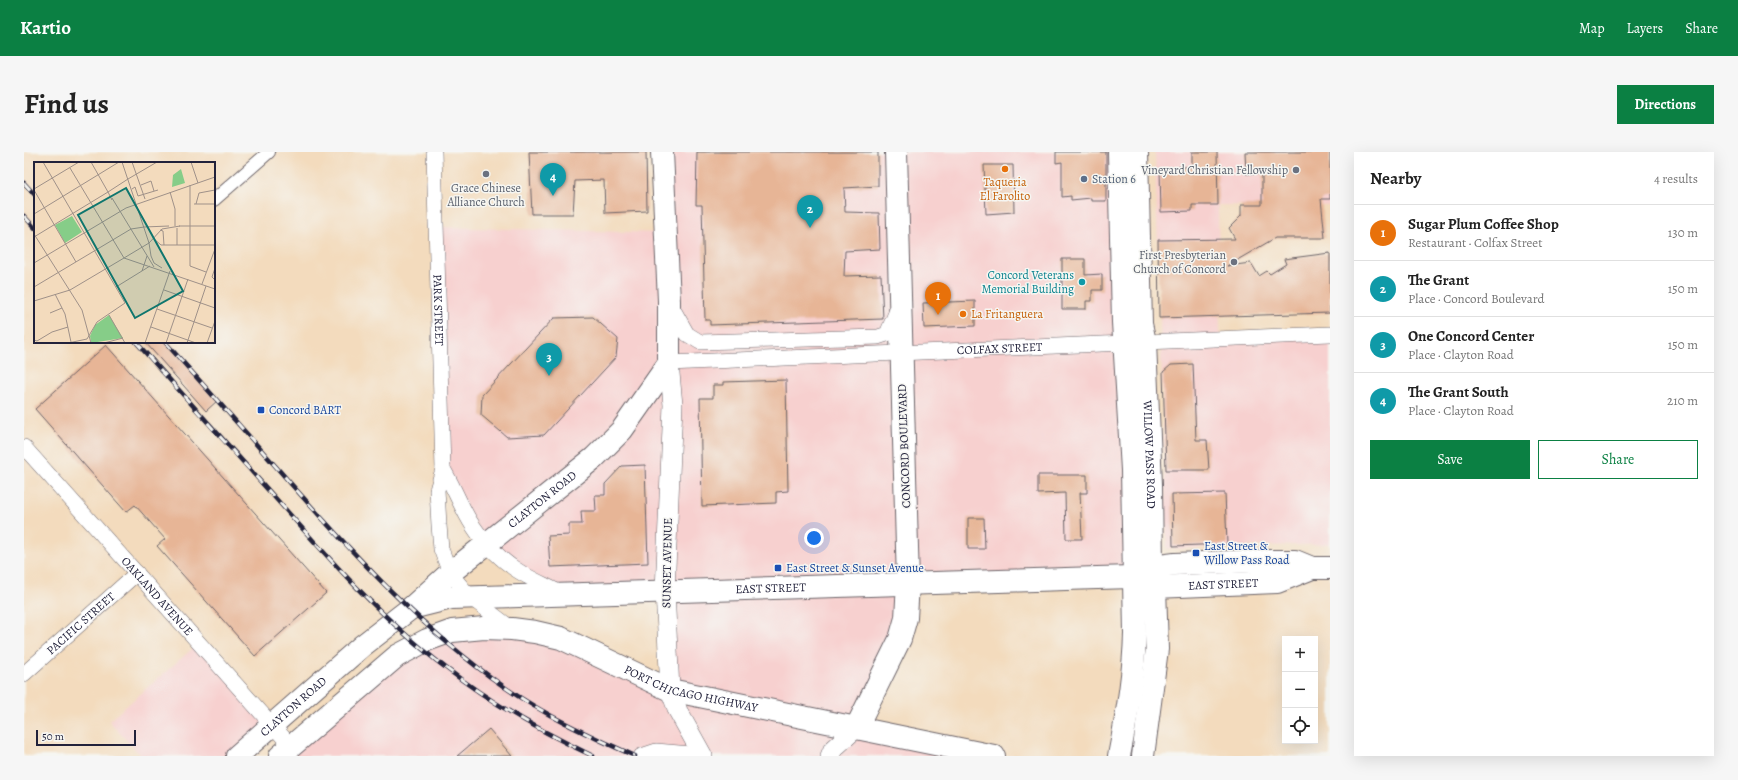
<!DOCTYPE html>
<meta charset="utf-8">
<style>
:root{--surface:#fff;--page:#f6f6f6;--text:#222;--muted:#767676;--line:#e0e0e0;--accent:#0b8043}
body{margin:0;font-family:Alegreya,serif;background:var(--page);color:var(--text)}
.controls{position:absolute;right:12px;bottom:12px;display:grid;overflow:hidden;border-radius:0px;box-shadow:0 4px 16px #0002}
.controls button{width:36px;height:36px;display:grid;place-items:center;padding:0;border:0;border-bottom:1px solid var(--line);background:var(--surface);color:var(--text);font:20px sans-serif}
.scale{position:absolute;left:12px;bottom:10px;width:100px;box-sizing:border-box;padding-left:4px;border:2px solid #22223b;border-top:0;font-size:11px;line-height:14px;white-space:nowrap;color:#22223b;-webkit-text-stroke:3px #f6f6f2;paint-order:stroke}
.you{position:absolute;left:790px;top:386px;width:14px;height:14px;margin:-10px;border:3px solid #fff;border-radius:50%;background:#1a73e8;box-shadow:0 0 0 6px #1a73e833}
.badge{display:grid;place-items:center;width:26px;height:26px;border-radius:50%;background:var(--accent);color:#fff;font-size:13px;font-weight:700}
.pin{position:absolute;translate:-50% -33px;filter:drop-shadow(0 1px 2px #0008)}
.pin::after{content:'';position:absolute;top:21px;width:14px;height:12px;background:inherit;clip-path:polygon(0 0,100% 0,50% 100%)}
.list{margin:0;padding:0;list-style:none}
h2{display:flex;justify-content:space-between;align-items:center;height:52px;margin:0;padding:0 16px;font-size:17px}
h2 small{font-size:13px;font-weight:400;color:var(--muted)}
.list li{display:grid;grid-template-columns:26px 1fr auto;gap:12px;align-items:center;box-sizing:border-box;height:56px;padding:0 16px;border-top:1px solid var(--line)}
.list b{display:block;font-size:15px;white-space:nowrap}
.list p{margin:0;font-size:13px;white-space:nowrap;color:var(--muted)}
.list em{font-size:13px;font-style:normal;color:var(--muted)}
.actions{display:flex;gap:8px;padding:12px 16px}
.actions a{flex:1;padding:9px 0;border:1px solid var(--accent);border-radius:0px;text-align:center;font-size:14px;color:var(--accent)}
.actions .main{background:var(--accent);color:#fff}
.icon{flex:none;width:22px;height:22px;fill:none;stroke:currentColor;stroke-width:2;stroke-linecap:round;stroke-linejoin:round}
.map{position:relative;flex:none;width:1306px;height:604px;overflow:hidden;border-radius:0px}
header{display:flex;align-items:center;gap:24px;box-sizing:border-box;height:56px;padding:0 20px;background:var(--accent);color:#fff}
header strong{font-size:19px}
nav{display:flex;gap:22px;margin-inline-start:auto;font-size:14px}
.intro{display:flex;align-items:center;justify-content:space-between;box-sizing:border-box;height:96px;padding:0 24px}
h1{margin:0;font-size:28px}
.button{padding:10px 18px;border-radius:0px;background:var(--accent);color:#fff;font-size:14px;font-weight:700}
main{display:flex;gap:24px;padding:0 24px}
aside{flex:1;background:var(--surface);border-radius:0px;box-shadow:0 4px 16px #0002}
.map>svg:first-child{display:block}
.built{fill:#f7d0cf}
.building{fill:#e7b596}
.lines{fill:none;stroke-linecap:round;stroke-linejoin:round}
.pedestrian-casing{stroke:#6b6368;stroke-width:14}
.minor-casing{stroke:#6b6368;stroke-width:16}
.tertiary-casing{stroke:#6b6368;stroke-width:20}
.secondary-casing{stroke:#6b6368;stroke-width:24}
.primary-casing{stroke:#6b6368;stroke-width:24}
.pedestrian{stroke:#fff;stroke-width:12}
.minor{stroke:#fff;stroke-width:15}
.tertiary{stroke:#fff;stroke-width:19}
.secondary{stroke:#fff;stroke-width:22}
.primary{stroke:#fff;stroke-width:22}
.rail-casing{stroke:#22223b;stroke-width:4.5}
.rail{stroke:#f6f6f2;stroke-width:3;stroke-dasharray:9;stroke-linecap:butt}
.food-dot{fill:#e8710a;stroke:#f6f6f2;stroke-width:1.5}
.worship-dot{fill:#6b7280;stroke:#f6f6f2;stroke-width:1.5}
.service-dot{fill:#5c6f8a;stroke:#f6f6f2;stroke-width:1.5}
.culture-dot{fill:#0f9aa8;stroke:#f6f6f2;stroke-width:1.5}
.transit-dot{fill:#1a4fb4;stroke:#f6f6f2;stroke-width:1.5}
.labels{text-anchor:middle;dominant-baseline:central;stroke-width:3;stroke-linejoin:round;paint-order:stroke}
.worship-label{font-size:12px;fill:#5b616d;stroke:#f6f6f2;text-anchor:end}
.service-label{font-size:12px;fill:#4e5e75;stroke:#f6f6f2;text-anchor:start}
.food-label{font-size:12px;fill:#c56008;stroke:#f6f6f2}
.culture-label{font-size:12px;fill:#0d838f;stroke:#f6f6f2;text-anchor:end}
.street-label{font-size:12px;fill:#22223b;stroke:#f6f6f2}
.transit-label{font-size:12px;fill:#164399;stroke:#f6f6f2;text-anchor:start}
.inset-road{fill:none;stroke:#9f9189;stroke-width:1}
.view{fill:#0f766e;fill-opacity:0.15;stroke:#0f766e;stroke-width:2}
.inset-edge{fill:none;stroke:#22223b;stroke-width:2}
</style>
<header>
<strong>Kartio</strong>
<nav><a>Map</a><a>Layers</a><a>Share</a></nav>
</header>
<div class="intro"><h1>Find us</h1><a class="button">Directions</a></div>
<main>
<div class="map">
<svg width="1306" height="604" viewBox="0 0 1306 604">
<rect width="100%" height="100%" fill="#f6f6f2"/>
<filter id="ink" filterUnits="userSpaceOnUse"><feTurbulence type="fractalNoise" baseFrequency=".025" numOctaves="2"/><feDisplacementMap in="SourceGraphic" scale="8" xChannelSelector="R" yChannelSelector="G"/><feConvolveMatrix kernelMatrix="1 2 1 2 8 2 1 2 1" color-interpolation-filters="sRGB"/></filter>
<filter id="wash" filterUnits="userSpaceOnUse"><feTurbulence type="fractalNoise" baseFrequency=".012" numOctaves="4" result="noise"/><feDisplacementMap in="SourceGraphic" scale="16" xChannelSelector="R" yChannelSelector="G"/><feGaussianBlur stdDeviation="0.9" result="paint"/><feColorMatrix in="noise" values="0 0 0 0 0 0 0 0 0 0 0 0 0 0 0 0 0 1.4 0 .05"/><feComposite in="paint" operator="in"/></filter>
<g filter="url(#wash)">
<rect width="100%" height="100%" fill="#f3dbbd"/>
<!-- built -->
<g class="built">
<path d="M639 0H1095L1109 425 885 431 832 576 970 604H256L403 488 488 477 646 537 641 440 539 443 463 391 419 317 412 75 641 81Z"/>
<path d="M1131 0H1306V54L1194 53 1196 187 1306 182V392L1143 397Z"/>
<path d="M175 491 248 573 213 604H117L85 569Z"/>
</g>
<g id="blocks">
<!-- building -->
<g class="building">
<path d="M505 0H622L623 59 581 61 580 28 551 29 549 62H508Z"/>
<path d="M673 0H854V34L820 36 821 60 855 61 856 97 821 99 820 124 857 123 859 167 686 173V168H681L678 53H672Z"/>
<path d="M1032 0H1082V49H1067V46L1047 48V44L1038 45V10L1032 11Z"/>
<path d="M1168 0H1193L1194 53H1168V59L1137 60 1136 18H1154V15H1168Z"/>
<path d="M1221 0H1306V47H1297L1301 86H1251L1203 114 1227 111 1235 124 1243 119 1246 122 1262 112 1260 107 1306 101V161L1135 166 1134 88 1211 87 1205 76 1217 64V53H1238V21L1222 22Z"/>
<path d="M960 13H989L990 60 962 62Z"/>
<path d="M1038 107H1061V123L1078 122V138H1068V149H1062V157H1038Z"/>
<path d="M951 149V174L900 176 899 151Z"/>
<path d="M569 165 594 187 592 205 520 283 483 285 457 263 458 243 530 166Z"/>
<path d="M121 190H143L194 248 182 259Z"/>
<path d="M82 193 302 441 231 504 133 394 141 387 111 353 102 360 11 257Z"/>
<path d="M1169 212 1172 288H1183L1185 318H1142L1139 220 1147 213Z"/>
<path d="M762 228 764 339 752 340V351L678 354 676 246H689V233H699V230Z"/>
<path d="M621 313 624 411 526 415 524 384 545 383V372H558L557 359H572L571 343H581V332L598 314Z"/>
<path d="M1014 323H1063V341H1056L1058 387H1042L1041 341 1014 342Z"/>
<path d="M1201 341 1203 392 1149 394 1148 342Z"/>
<path d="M944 366H960L961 397H944Z"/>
<path d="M465 577 488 604H433Z"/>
</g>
</g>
</g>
<g filter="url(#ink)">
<use href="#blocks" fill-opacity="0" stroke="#6b6368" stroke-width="1"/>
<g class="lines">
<defs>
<path id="pedestrian" d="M190 48 245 0"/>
<g id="minor">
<path id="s1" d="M410 0 419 317 413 338 415 373 417 397 426 421 446 445 488 477"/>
<path d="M646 152 663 182 676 190 854 185 863 182 874 156"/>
<path id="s2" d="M645 211 1306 182"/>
<path id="s3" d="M0 295 267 594"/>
<path d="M419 317C430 335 437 356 449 374 458 388 473 404 487 414 501 425 522 433 538 442"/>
<path id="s4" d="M0 522 113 421"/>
<path d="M617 604 632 599 678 603"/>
</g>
<g id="tertiary">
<path d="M645 211 649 253 641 439 646 538 654 559 679 604"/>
<path d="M806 604 809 597 832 576"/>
</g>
<g id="secondary">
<path id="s5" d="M387 456 427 446 1073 426 1109 425 1131 435 1253 430 1288 416"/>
</g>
<g id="primary">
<path d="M1095 0 1099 170 1108 318 1111 482C1110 523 1103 564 1095 604"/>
<path id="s6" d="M1113 0 1117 172 1121 190 1127 333 1128 415 1131 435 1133 497 1119 604"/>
<path d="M1115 422 1128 415 1151 412 1236 409H1271L1288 416H1306"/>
<path d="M832 576 876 487 882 466 884 431 872 0"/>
<path id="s7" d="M213 604 338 494 387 456 426 421 570 306 598 278 645 211V149L638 0"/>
<path id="s8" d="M256 604 373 504 403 488 428 479 460 476 488 477 511 480 537 486 646 538 970 604"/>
</g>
</defs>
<!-- pedestrian casing -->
<use href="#pedestrian" class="pedestrian-casing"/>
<!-- minor casing -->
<use href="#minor" class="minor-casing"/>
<!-- tertiary casing -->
<use href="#tertiary" class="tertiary-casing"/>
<!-- secondary casing -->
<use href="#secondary" class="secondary-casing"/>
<!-- primary casing -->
<use href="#primary" class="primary-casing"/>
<!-- pedestrian -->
<use href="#pedestrian" class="pedestrian"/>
<!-- minor -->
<use href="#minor" class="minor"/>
<!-- tertiary -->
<use href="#tertiary" class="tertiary"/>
<!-- secondary -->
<use href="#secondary" class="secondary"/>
<!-- primary -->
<use href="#primary" class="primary"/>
<defs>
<g id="rail">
<path d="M0 31 11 43"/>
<path d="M0 64 11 76"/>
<path d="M112 190C159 243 206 296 254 349 306 408 359 468 422 516 467 551 518 580 569 604"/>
<path d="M141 190C184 238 226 285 268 333 333 406 399 478 479 534 520 563 566 584 611 604"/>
</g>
</defs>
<!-- rail casing -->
<use href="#rail" class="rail-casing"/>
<!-- rail -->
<use href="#rail" class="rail"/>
</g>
</g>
<!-- markers -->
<g class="food-dot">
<circle cx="981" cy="17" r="4"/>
<circle cx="939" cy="162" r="4"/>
</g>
<g class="worship-dot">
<circle cx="1272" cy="18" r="4"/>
<circle cx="462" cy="22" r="4"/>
<circle cx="1210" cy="110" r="4"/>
</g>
<circle class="service-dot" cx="1060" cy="27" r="4"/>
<circle class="culture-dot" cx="1058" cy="130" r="4"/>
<g class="transit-dot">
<rect x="233" y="254" width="8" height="8" rx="2"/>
<rect x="1168" y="397" width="8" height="8" rx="2"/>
<rect x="750" y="412" width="8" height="8" rx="2"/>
</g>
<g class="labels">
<!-- worship labels -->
<g class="worship-label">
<text x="1264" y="18">Vineyard Christian Fellowship</text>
<text x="462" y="36" text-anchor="middle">Grace Chinese<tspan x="462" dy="14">Alliance Church</tspan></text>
<text x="1202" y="103">First Presbyterian<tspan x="1202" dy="14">Church of Concord</tspan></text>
</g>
<!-- service labels -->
<g class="service-label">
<text x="1068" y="27">Station 6</text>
</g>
<!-- food labels -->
<g class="food-label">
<text x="981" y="30">Taqueria<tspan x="981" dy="14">El Farolito</tspan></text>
<text x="947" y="162" text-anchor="start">La Fritanguera</text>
</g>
<!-- culture labels -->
<g class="culture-label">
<text x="1050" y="123">Concord Veterans<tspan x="1050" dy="14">Memorial Building</tspan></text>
</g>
<!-- street labels -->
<g class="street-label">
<text stroke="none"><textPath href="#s1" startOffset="158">PARK STREET</textPath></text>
<text stroke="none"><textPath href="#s2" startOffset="331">COLFAX STREET</textPath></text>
<text transform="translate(880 294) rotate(-92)">CONCORD BOULEVARD</text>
<text stroke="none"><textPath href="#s6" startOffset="303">WILLOW PASS ROAD</textPath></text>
<text stroke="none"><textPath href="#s7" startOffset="399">CLAYTON ROAD</textPath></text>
<text transform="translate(643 411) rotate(-89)">SUNSET AVENUE</text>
<text stroke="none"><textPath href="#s5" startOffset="816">EAST STREET</textPath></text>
<text stroke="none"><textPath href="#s5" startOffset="361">EAST STREET</textPath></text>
<text stroke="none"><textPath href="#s3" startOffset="200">OAKLAND AVENUE</textPath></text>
<text stroke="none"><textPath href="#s4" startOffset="76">PACIFIC STREET</textPath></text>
<text stroke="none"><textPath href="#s8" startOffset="465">PORT CHICAGO HIGHWAY</textPath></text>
<text stroke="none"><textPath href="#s7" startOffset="75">CLAYTON ROAD</textPath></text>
</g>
<!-- transit labels -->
<g class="transit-label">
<text x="245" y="258">Concord BART</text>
<text x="1180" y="394">East Street &amp;<tspan x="1180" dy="14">Willow Pass Road</tspan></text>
<text x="762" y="416">East Street &amp; Sunset Avenue</text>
</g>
</g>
<!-- overview -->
<g transform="translate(10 10)">
<rect width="181" height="181" fill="#f3dbbd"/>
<path d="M147 7 151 21 138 25 139 13ZM38 54 48 70 31 81 21 63ZM75 153 89 176 57 181 56 174 61 163Z" fill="#86cd88"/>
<path class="inset-road" d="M9 0 91 141 63 160 53 177 34 181M88 0 115 81 117 94 120 101 128 106M98 0 111 37M157 0 164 21M36 6 90 96 115 81 128 67 146 64M94 17 123 0M107 23 117 19 120 29M156 23V104L172 110M0 27 45 0M98 27 101 25 104 34 124 28M0 28 42 100M136 30 141 47V64M78 36 120 105M78 38 74 30 94 17M160 42H181M162 42 165 31 181 28M0 52 85 0M145 64H181M110 65 135 64M143 66V83M126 68 129 69 130 83M0 72 48 148 57 181M0 75 74 30 57 0M119 76 127 83H181M0 101 92 46 181 15M181 106 178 115 181 118M108 109 113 94M168 122 181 87M0 125 97 67 110 65M82 125 116 104M130 128 181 146M21 132 31 152 37 180M0 139 36 128 90 96 181 127M123 147 178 166M16 151 28 146M75 153 91 181M117 165 162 181M0 178 3 179 18 170 34 165M70 181 89 176M111 181 136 109M132 181 154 117M153 181 172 124M173 181 181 159"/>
<path class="view" d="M92 26 149 129 101 156 44 53Z"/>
<rect width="181" height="181" class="inset-edge"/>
</g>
</svg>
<div class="controls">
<button>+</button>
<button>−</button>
<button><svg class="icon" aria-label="locate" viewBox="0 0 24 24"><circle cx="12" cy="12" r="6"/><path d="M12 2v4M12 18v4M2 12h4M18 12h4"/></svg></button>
</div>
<div class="scale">50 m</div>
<div class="you"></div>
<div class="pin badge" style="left:914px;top:163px;background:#e8710a">1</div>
<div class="pin badge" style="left:786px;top:76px;background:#0f9aa8">2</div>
<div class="pin badge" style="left:525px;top:224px;background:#0f9aa8">3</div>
<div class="pin badge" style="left:529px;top:44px;background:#0f9aa8">4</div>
</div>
<aside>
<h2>Nearby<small>4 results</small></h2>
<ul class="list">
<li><span class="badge" style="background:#e8710a">1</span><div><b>Sugar Plum Coffee Shop</b><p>Restaurant · Colfax Street</p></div><em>130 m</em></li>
<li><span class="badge" style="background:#0f9aa8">2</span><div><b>The Grant</b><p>Place · Concord Boulevard</p></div><em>150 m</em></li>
<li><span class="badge" style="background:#0f9aa8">3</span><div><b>One Concord Center</b><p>Place · Clayton Road</p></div><em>150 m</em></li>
<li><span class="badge" style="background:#0f9aa8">4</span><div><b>The Grant South</b><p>Place · Clayton Road</p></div><em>210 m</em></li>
</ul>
<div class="actions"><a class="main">Save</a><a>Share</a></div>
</aside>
</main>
